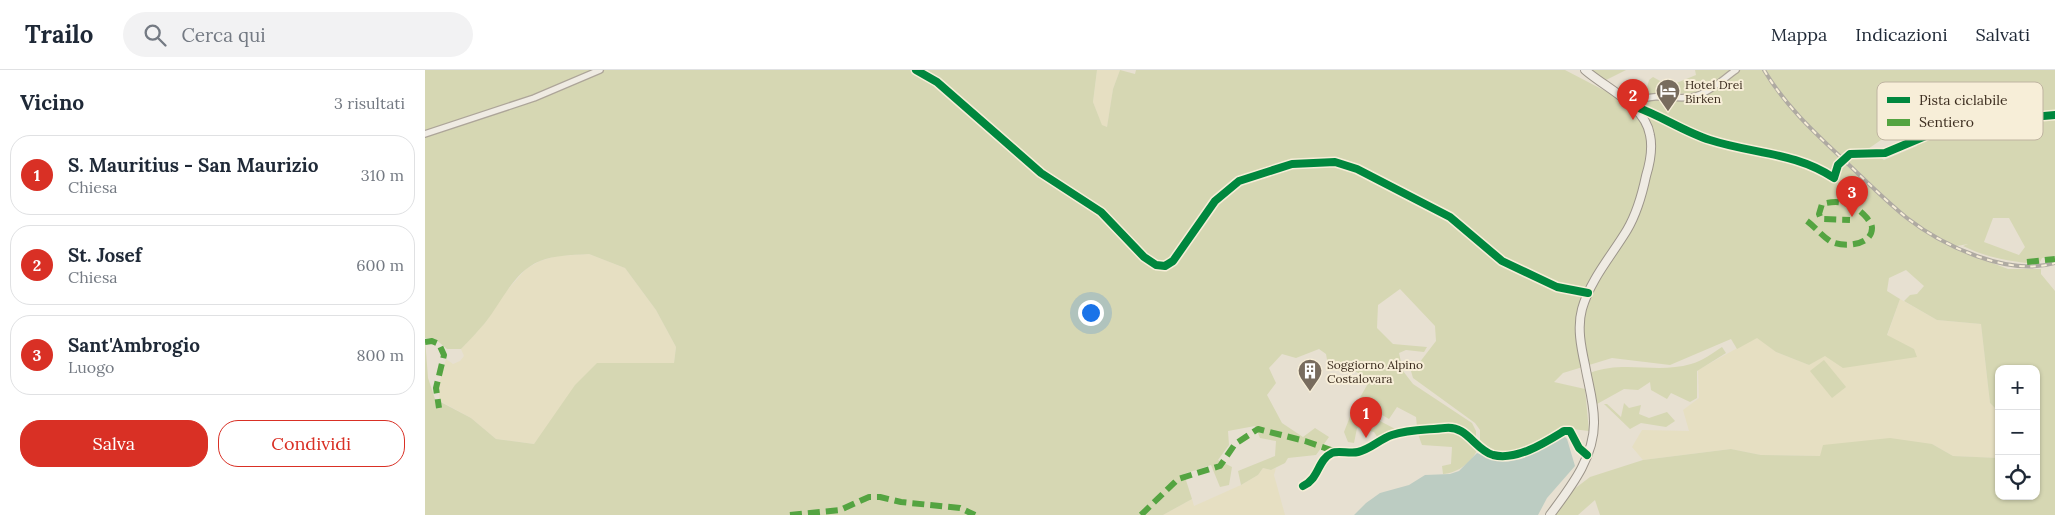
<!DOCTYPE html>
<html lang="it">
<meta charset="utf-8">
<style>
:root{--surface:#fff;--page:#f2f2f3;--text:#1f2937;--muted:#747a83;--line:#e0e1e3;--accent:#d93025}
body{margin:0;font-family:Lora,serif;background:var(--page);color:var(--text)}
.controls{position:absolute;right:15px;bottom:15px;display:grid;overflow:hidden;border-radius:10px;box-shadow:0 1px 4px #0004}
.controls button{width:45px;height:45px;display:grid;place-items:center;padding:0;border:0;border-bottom:1px solid var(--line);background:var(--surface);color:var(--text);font:25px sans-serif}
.you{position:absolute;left:665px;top:242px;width:18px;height:18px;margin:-12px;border:4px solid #fff;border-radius:50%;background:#1a73e8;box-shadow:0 0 0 8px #1a73e833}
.badge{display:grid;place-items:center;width:32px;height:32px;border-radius:50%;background:var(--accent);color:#fff;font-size:16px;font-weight:700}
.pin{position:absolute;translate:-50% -41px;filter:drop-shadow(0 1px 2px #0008)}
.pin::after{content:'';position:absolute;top:26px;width:18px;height:15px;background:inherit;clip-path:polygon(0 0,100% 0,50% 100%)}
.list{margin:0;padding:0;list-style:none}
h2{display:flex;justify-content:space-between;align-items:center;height:65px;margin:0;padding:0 20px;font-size:21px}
h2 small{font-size:16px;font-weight:400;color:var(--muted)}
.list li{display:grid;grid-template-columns:32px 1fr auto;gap:15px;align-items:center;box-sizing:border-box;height:80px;margin:0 10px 10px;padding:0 10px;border:1px solid var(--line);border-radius:20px}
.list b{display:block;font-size:19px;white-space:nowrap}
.list p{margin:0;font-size:16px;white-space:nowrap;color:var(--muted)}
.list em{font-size:16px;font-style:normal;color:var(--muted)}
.actions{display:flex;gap:10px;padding:15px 20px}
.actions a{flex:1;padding:11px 0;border:1px solid var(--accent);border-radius:20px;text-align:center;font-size:18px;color:var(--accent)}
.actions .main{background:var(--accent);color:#fff}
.icon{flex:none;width:28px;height:28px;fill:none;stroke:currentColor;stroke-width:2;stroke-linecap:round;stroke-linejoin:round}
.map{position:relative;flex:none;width:1630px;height:445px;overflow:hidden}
header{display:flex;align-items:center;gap:30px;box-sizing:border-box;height:70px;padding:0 25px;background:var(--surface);border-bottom:1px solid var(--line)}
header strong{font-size:24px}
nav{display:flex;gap:28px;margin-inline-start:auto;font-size:18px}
.search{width:350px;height:45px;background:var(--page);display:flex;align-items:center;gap:12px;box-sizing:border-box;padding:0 18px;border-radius:28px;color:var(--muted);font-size:19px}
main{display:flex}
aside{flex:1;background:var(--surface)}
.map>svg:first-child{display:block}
.farmland{fill:#e6dfc2}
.green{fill:#d6d7b3;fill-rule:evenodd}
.water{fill:#bcccc2}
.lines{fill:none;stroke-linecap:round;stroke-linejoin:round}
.street-casing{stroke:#ada599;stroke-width:8}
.secondary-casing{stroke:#9c958a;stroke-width:10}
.street{stroke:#efebe3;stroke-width:5.5}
.secondary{stroke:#efebe3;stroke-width:8}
.rail-casing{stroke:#afaaa2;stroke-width:4}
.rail{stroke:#f7eed8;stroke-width:2;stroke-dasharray:5.5;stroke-linecap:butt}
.quiet{stroke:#54a441;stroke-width:6;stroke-dasharray:12 6;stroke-linecap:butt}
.cycleway-casing{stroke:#f7eed8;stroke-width:11}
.cycleway{stroke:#00873e;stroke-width:8}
.labels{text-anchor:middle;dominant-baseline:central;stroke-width:4;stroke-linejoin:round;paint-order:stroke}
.poi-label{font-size:12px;fill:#3d2e20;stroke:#f7eed8;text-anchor:start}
.key{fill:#f7eed8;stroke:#bfb4a1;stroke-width:1}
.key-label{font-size:14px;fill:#3d2e20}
</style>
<header>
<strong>Trailo</strong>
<div class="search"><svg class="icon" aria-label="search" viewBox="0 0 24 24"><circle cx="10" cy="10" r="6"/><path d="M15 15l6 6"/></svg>Cerca qui</div>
<nav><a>Mappa</a><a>Indicazioni</a><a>Salvati</a></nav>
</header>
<main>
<aside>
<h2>Vicino<small>3 risultati</small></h2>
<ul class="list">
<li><span class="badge">1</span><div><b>S. Mauritius - San Maurizio</b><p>Chiesa</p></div><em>310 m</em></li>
<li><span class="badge">2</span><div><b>St. Josef</b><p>Chiesa</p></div><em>600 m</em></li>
<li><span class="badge">3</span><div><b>Sant'Ambrogio</b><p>Luogo</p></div><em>800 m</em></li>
</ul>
<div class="actions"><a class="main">Salva</a><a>Condividi</a></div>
</aside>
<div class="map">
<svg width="1630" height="445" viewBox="0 0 1630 445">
<rect width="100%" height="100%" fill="#e7e0d1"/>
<!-- farmland -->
<g class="farmland">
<path d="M672 0H695L688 19 682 57 677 56 668 32Z"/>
<path d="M164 184 200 198 231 240 251 277 249 293 172 294 109 374 71 369 46 348 15 331 13 317 21 289 28 294 35 291 39 286 36 279 60 253 78 225 101 199 115 191 132 186Z"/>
<path d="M1475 229 1512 250 1556 254 1565 333 1574 342V388L1528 386 1507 374 1396 386 1336 385 1306 379 1218 390 1207 377 1217 360 1264 361 1258 340 1274 328 1273 300 1332 267 1351 282 1384 295 1400 285 1489 279 1462 266Z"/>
<path d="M838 398 846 400 851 398 849 405 860 445H738L767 429 769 436 816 415 833 405Z"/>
</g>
<!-- green -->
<g class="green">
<path d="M0 0H172L108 27 0 63Z"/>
<path d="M176 0H489L511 13 615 104 676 143 730 197 749 193C768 168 783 138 807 118 827 102 884 91 910 95 927 98 940 108 955 115 995 136 1024 148 1058 180L1062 172C1026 140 983 121 939 103 929 99 918 91 907 90 875 86 828 100 802 118L746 191 740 194H732L720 186 677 141 617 102 512 10 495 0H672L668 32 677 55 682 57 688 19 695 0 710 4 711 0H1140L1211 37 1215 30 1267 27 1311 0H1630V186L1617 188 1614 194C1586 192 1563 188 1538 176L1543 174 1526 177 1583 199H1616V204L1630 221V445H1175L1170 430 1153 445H1127L1140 426 1165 407 1218 390 1306 379 1336 385 1395 386 1398 375 1465 368 1507 374 1528 386 1574 388V426H1611V299H1574V342L1565 333 1556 254 1512 250 1479 231 1485 225 1492 224 1499 216 1481 200 1464 208 1462 221 1475 229 1462 265 1489 279 1492 287 1418 298 1400 286 1384 295 1351 282 1332 268 1312 279 1306 269 1245 295 1187 288 1138 303 1129 312 1160 319 1164 361 1138 358 1110 375 1084 383 1072 384 1055 375V360L1050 353 988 308 986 301 989 295 991 297 1011 271 1010 256 975 219 953 235 952 258 968 274 1002 277 999 282 981 280 974 283 978 301 988 314 1047 353 1051 361V370C1030 351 1018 356 992 357L991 347 972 337 964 349 933 331 945 310 928 300H913L903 295 901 284 894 279 871 288 857 284 844 298 851 313 842 325 857 353 878 367 890 358 904 367 891 385 863 388 860 393 846 400 838 398 833 405 816 415 813 401 850 386 851 371 835 368 830 356 803 361 804 375 793 390 807 397 804 415 795 417 786 395 759 404 767 429 738 445H0V65L110 28ZM1466 63 1492 75V76L1459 90 1443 79ZM1568 148H1584L1600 177 1594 185 1559 172ZM164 184 200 198 231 240 251 277 249 293H172L150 315 109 374 71 369 46 348 10 329 3 308 0 268H9L22 279H36C44 271 52 262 60 253 77 232 88 202 115 191 130 185 148 185 164 184Z"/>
<path d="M1160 0H1201L1175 13Z"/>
<path d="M1270 0H1308L1272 23 1220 25 1224 10 1228 7 1244 16 1271 5Z"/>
<path d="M1297 277 1301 283 1272 301V328L1265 332 1246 323 1242 329 1226 320 1225 312 1213 320 1199 319 1172 334 1170 330 1165 303C1198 290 1232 304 1266 294 1277 291 1288 283 1297 277Z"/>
<path d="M1399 290 1421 317 1407 328 1385 301Z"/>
<path d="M1199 333 1204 338 1216 335 1214 344 1224 348 1242 342 1250 351 1241 357 1216 353 1205 359 1179 334H1182L1196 347Z"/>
<path d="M938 342 974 361 953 368 949 362 932 358 929 373 923 372 919 362 926 344Z"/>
<path d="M1020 361 1032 362 1053 377C1050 390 1032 404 1018 404L1017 396 1026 394 1027 377 997 375 993 364Z"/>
</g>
<!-- water -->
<path class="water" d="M1138 365 1142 369 1150 396 1122 428 1113 445H929L941 433 955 423 984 415 1000 405 1025 404 1034 401 1052 383C1059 385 1067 389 1075 390 1097 391 1119 375 1138 365Z"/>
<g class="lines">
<defs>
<g id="street">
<path d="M491 0 512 12 616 103 676 142 719 187 731 195 740 196 748 191 790 131 814 111 867 94 910 92 932 99 1025 147 1077 191 1132 217 1163 223"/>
<path d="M1311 0C1298 9 1283 24 1267 27 1249 30 1234 23 1215 30L1211 37C1237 46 1259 62 1285 70 1328 84 1370 82 1409 108"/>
<path d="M0 64 109 28 175 0"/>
<path d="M878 416C895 408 892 390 907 383 913 380 925 384 933 382 946 379 955 369 967 365 984 359 1003 360 1020 358 1042 355 1050 380 1068 385 1092 391 1121 372 1139 361H1145L1154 378 1162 385"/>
</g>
<path id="secondary" d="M1125 445C1145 418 1170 387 1169 351 1169 332 1163 313 1160 295 1156 277 1152 257 1157 239 1165 210 1187 185 1202 160 1212 143 1217 125 1221 106 1225 93 1228 79 1225 65 1220 35 1182 19 1160 0"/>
</defs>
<!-- street casing -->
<use href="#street" class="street-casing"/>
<!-- secondary casing -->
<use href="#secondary" class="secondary-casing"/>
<!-- street -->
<use href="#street" class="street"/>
<!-- secondary -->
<use href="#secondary" class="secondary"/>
<defs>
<path id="rail" d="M1339 0C1361 37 1391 64 1422 93 1442 112 1461 131 1482 148 1518 176 1584 207 1630 193"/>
</defs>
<!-- rail casing -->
<use href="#rail" class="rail-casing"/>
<!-- rail -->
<use href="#rail" class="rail"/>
<!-- quiet -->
<g class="quiet">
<path d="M1382 151C1390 157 1396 165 1405 171 1417 178 1447 176 1447 158 1447 154 1444 151 1442 148 1430 134 1416 129 1397 134L1394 144 1396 149 1425 150"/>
<path d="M1602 192 1630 189"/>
<path d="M0 272 7 271 14 274 19 285 11 318 14 338"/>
<path d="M365 445 415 440 444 427H455L476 432 535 438 550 445"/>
<path d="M716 445 753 409 795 396 810 374 833 359 880 371 909 381"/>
</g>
<defs>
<g id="cycleway">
<path d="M491 0 512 12 616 103 676 142 719 187 731 195 740 196 748 191 790 131 814 111 867 94 910 92 932 99 1025 147 1077 191 1132 217 1163 223"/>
<path d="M1211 37C1237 46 1259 62 1285 70 1328 84 1370 82 1409 108L1413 95 1425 84 1460 83 1529 54 1630 45"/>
<path d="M878 416C895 408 892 390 907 383 913 380 925 384 933 382 946 379 955 369 967 365 984 359 1003 360 1020 358 1042 355 1050 380 1068 385 1092 391 1121 372 1139 361H1145L1154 378 1162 385"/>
</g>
</defs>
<!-- cycleway casing -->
<use href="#cycleway" class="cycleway-casing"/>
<!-- cycleway -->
<use href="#cycleway" class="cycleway"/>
</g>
<!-- icons -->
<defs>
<symbol id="hotel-pin" viewBox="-11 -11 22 30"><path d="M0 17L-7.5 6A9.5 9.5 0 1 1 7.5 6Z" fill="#786c5e" stroke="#f7eed8"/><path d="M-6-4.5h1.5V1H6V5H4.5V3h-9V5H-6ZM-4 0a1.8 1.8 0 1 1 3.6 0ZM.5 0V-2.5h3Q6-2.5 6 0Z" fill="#fff"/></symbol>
<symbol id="building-pin" viewBox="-11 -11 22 30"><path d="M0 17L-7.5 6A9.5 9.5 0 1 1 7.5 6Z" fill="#786c5e" stroke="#f7eed8"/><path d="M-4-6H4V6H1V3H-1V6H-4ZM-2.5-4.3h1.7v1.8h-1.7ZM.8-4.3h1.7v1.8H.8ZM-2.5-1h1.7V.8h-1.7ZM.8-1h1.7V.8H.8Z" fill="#fff"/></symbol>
</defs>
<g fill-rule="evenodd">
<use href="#hotel-pin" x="1229" y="7" width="28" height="38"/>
<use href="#building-pin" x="871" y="287" width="28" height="38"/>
</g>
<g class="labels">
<!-- poi labels -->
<g class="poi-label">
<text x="1260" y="14">Hotel Drei<tspan x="1260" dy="14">Birken</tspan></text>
<text x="902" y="294">Soggiorno Alpino<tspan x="902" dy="14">Costalovara</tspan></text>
</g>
</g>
<!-- legend -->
<rect x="1452" y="12" width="166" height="58" rx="8" class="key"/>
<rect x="1462" y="27" width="23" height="6" fill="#00873e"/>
<rect x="1462" y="49" width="23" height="7" fill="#54a441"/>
<g class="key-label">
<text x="1494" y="35">Pista ciclabile</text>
<text x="1494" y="57">Sentiero</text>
</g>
</svg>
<div class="controls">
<button>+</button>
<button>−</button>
<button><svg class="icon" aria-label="locate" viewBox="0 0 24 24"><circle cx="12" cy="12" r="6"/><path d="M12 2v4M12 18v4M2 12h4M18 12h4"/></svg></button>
</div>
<div class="you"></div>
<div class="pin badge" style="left:941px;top:368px">1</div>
<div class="pin badge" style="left:1208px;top:50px">2</div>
<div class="pin badge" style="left:1427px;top:147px">3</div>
</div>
</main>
